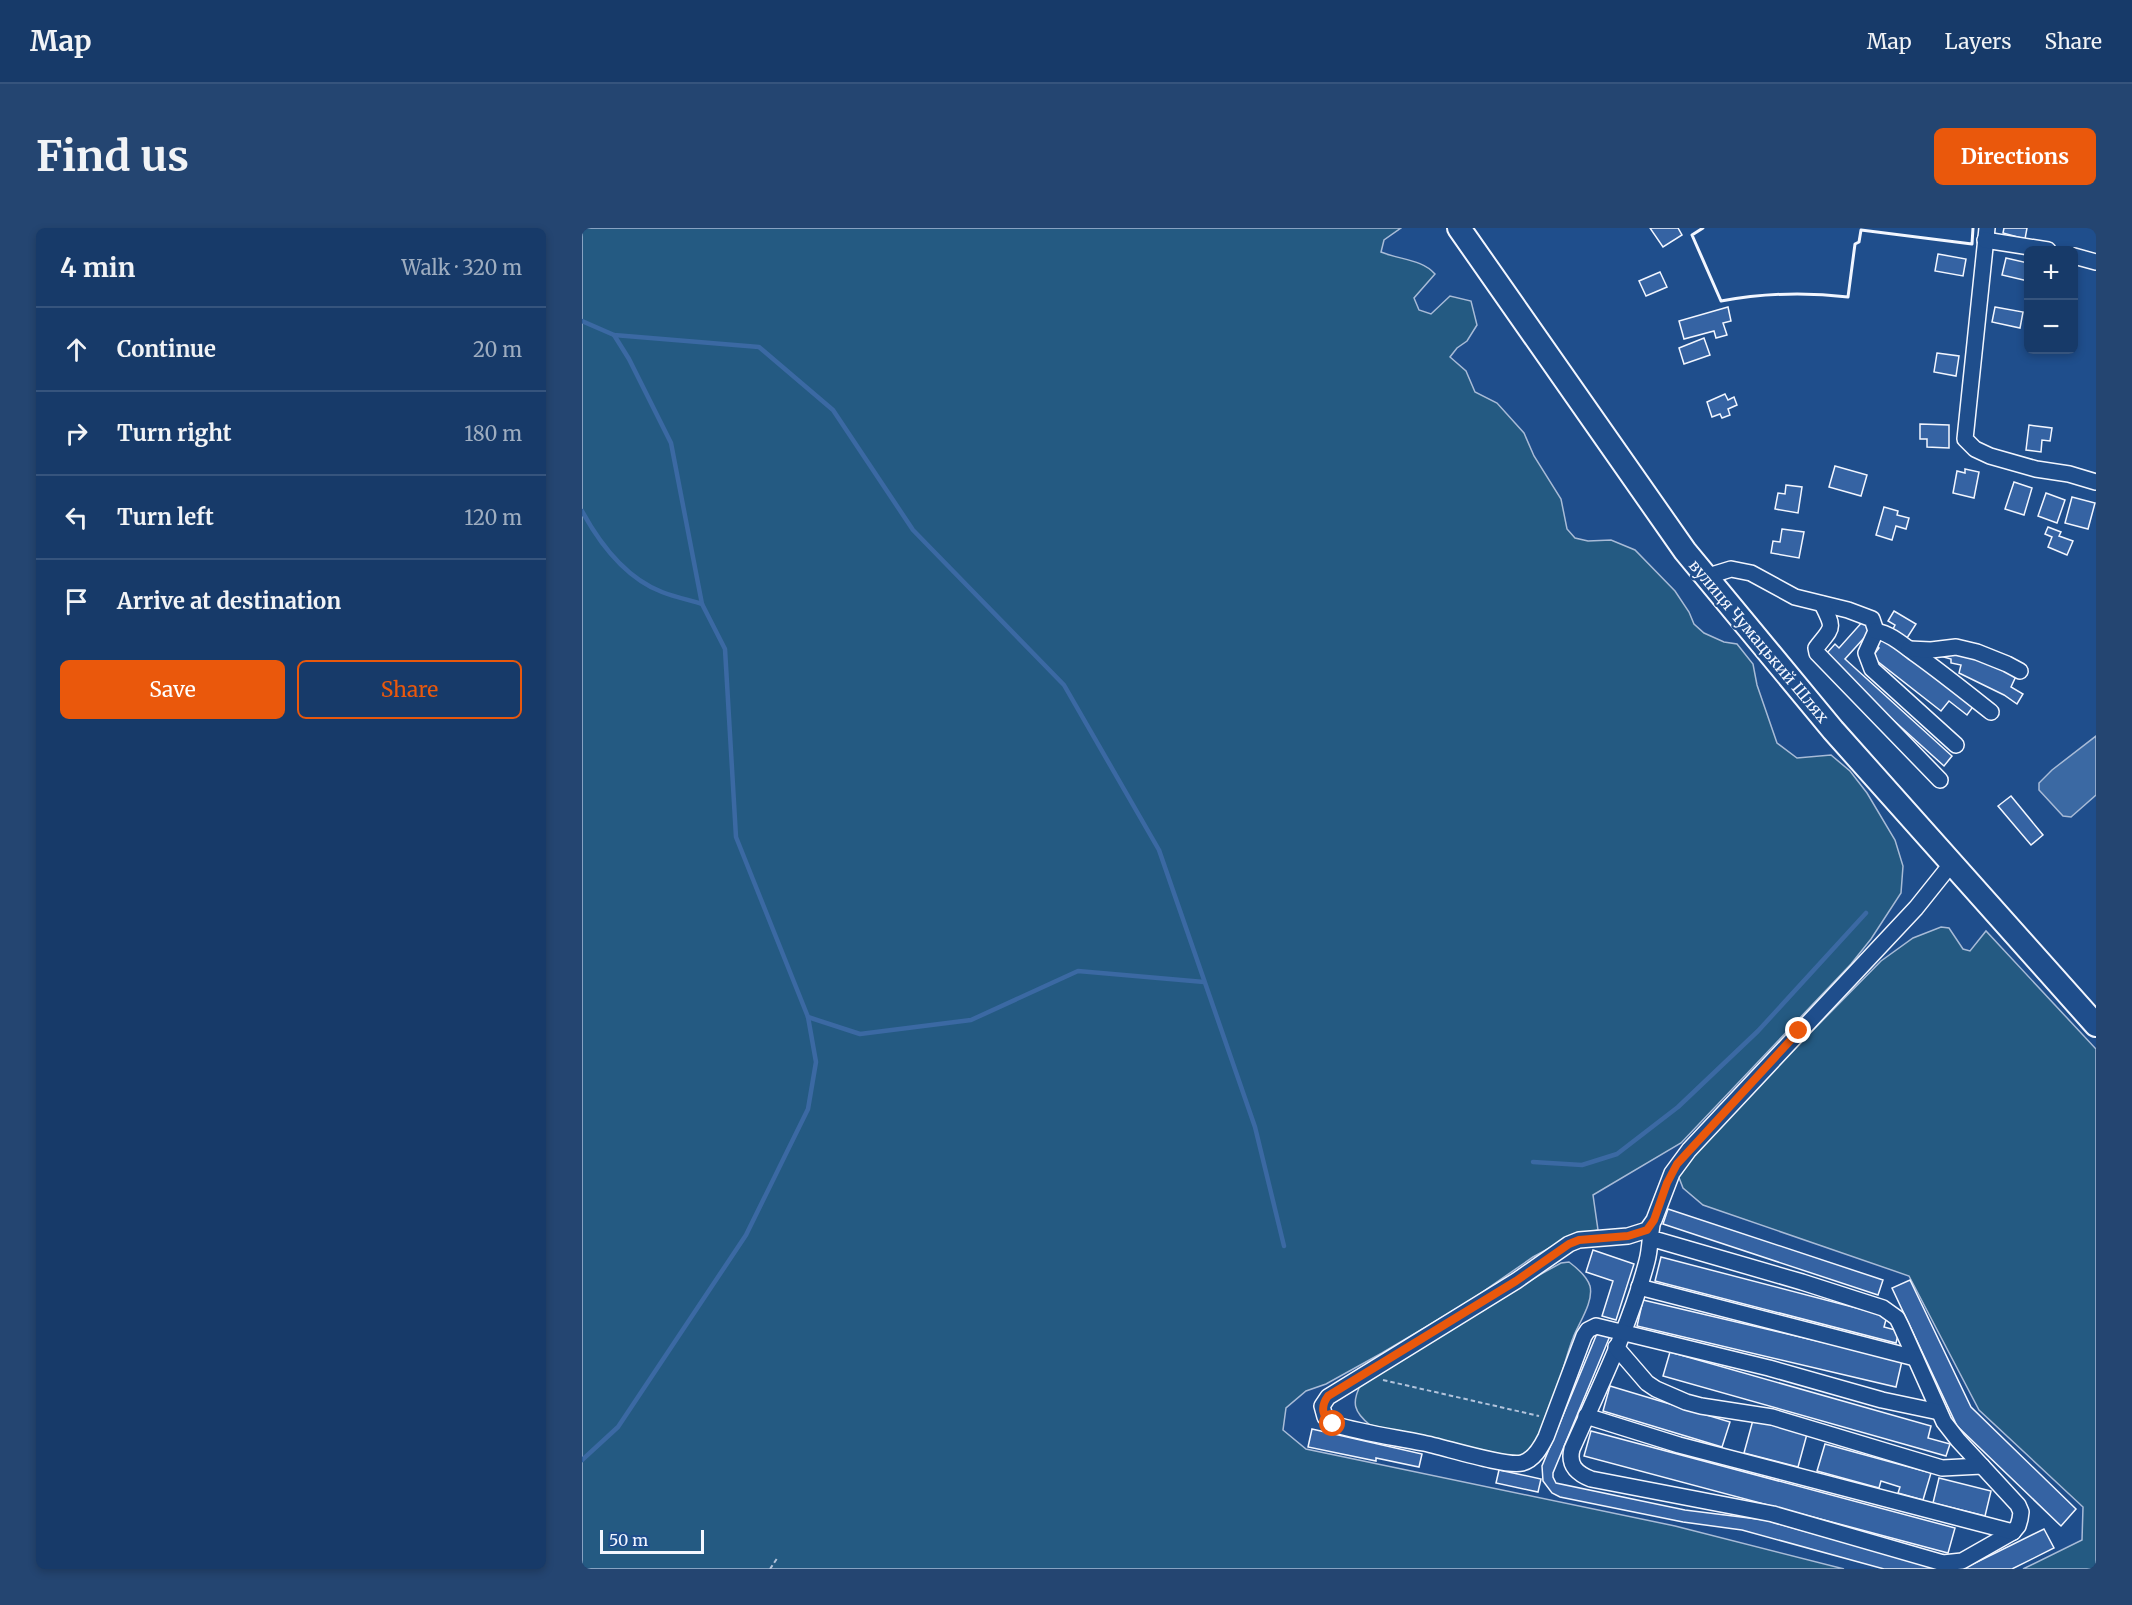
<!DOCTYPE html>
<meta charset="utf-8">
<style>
:root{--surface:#173a69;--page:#244571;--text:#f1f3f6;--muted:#9eadc0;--line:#36547d;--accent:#ea580c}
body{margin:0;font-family:Merriweather,serif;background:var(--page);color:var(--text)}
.controls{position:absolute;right:18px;top:18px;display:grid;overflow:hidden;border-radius:9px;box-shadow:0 3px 9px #0003}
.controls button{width:54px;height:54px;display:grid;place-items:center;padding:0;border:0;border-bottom:2px solid var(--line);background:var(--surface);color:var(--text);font:30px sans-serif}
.scale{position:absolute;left:18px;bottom:15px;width:104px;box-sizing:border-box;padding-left:6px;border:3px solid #f2f6ff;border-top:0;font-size:16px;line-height:21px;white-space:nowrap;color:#f2f6ff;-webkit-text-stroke:4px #1f4e8c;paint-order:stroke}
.stop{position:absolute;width:18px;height:18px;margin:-14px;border:4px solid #ea580c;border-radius:50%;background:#fff}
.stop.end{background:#ea580c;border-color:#fff;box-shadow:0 2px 6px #0008}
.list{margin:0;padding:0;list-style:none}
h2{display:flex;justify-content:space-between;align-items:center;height:78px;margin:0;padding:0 24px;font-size:26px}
h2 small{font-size:20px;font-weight:400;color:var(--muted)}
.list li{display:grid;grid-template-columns:39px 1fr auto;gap:18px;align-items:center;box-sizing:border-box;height:84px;padding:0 24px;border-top:2px solid var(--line)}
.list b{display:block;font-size:22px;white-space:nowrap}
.list em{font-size:20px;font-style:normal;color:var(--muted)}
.actions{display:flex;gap:12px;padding:18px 24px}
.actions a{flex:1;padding:14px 0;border:2px solid var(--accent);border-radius:9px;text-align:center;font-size:21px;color:var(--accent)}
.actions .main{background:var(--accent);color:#fff}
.icon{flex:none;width:33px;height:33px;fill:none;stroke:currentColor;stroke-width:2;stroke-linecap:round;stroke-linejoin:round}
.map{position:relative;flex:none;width:1514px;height:1341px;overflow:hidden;border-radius:9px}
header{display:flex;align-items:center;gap:36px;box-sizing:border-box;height:84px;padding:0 30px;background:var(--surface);border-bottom:2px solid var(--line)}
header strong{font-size:28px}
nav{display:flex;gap:33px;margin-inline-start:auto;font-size:21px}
.intro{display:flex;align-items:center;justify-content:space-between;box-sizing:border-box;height:144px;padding:0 36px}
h1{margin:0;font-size:42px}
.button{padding:15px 27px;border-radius:9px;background:var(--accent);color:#fff;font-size:21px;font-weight:700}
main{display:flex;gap:36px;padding:0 36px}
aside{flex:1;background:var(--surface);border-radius:9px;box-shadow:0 3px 9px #0003}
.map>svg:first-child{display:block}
.green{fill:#245a82;stroke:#a8bbd7;stroke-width:1.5}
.water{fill:#3b69a3;stroke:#a8bbd7;stroke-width:1.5}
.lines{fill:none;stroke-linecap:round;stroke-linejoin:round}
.stream{stroke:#3b69a3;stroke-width:4.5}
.building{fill:#3563a3;stroke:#f2f6ff;stroke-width:1.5}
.minor-casing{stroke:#f2f6ff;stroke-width:18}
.highway-casing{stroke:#f2f6ff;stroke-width:26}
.path{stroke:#b3c4dc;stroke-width:2;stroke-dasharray:4.5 3;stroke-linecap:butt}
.minor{stroke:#1f4e8c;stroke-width:15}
.highway{stroke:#1f4e8c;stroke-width:22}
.wall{stroke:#f2f6ff;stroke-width:3}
.route{stroke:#ea580c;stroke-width:8}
.labels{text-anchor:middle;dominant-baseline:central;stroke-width:4.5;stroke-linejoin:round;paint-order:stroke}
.street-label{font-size:16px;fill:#f2f6ff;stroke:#1f4e8c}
</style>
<header>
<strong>Map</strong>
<nav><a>Map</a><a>Layers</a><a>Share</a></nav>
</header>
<div class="intro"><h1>Find us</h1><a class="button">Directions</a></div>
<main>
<aside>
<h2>4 min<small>Walk · 320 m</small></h2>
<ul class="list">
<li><svg class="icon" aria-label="ahead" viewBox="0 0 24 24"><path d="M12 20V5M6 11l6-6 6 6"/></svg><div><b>Continue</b></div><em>20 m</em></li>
<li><svg class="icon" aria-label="right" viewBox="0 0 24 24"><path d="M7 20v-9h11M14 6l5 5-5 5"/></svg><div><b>Turn right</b></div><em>180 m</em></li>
<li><svg class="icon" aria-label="left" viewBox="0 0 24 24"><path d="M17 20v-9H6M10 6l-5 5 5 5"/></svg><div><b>Turn left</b></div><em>120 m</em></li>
<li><svg class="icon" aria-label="arrive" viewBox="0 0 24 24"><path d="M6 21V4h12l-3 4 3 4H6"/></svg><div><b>Arrive at destination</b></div></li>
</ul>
<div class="actions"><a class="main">Save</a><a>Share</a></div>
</aside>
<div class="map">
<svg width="1514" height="1341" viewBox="0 0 1514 1341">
<rect width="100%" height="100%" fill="#1f4e8c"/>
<!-- green -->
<g class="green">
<path d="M0 0H819L802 12 799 24C818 32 840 31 853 46L832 70 837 82 849 86 868 68 889 73 895 97 885 113 875 120 868 129 884 143 893 164 915 175 942 205 952 228 979 271 985 301 993 310 1006 313 1029 312 1053 322 1093 363 1107 384 1112 396 1122 405 1142 414 1155 416 1171 436 1175 457 1195 515 1215 530 1249 527 1268 543 1285 565 1313 612 1321 638 1319 665 1289 711 1269 736 1099 915 1011 967 1016 1002 986 1010 951 1029 886 1074 800 1125 744 1156 724 1163 704 1180 701 1202 724 1221 1093 1298 1262 1341H0Z"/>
<path d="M1359 699 1367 700 1381 721 1388 723 1404 703 1514 821V1341H1441L1500 1312 1501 1279 1397 1182 1327 1048 1121 977 1101 960 1096 947 1111 924 1299 733 1331 710Z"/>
<path d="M987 1034C995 1040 1005 1048 1008 1058 1012 1074 996 1096 991 1110 980 1138 967 1202 948 1222 943 1228 934 1229 927 1228L788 1197C772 1184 769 1175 779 1156L959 1046 979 1035Z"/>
</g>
<!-- water -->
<path class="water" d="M1514 508V567L1489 589 1481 588 1457 562V555L1470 542Z"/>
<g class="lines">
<!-- stream -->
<g class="stream">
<path d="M0 93 32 107 177 119 251 182 331 302 482 457 577 622 673 899 702 1018"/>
<path d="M32 107 47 131 89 215 120 376"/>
<path d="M0 283C18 316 44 350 80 364 93 369 107 372 120 376L143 421 154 609 226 789 234 834 226 881 164 1007 36 1199 0 1232"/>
<path d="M226 789 278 806 389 792 496 743 622 754"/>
<path d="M951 934 1000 937 1035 926 1096 879 1176 803 1284 685"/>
</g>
</g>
<!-- building -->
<g class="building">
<path d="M1068 0H1096L1100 7 1081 19Z"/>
<path d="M1422 0H1445L1443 11 1421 5Z"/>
<path d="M1356 26 1384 31 1381 48 1353 43Z"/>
<path d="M1424 30 1446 35V53L1420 47Z"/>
<path d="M1078 44 1085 59 1064 68 1057 53Z"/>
<path d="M1146 79 1149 93 1141 95 1145 107 1134 110 1132 103 1102 111 1097 93Z"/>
<path d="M1413 79 1441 84 1438 100 1410 94Z"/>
<path d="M1122 110 1128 127 1102 136 1097 120Z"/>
<path d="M1355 125 1377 128 1374 148 1352 144Z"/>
<path d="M1143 166 1146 172 1152 169 1155 177 1146 181 1148 187 1140 190 1138 186 1130 189 1125 174Z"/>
<path d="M1338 196 1367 197V220L1345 219V211H1338Z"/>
<path d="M1447 197 1470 200 1468 213 1460 212 1459 224 1444 222Z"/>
<path d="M1253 238 1285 247 1279 268 1247 259Z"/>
<path d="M1383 241 1397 244 1392 270 1371 265 1375 243 1383 245Z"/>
<path d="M1432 254 1450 260 1442 287 1423 281Z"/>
<path d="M1204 257 1220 259 1216 285 1193 281 1196 265 1203 266Z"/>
<path d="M1464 265 1483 272 1475 295 1456 288Z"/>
<path d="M1490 269 1513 275 1506 301 1483 295Z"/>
<path d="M1302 279 1316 283 1315 287 1327 290 1324 301 1314 298 1310 312 1294 307Z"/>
<path d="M1466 299 1479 304 1477 308 1491 313 1485 327 1466 319 1470 309 1463 306Z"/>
<path d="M1200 301 1222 304 1217 330 1189 325 1191 313 1198 314Z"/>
<path d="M1312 383 1334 396 1325 410 1311 401 1313 397 1306 393Z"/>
<path d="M1282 392 1291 400 1263 431 1370 528 1362 538 1249 436 1244 426 1253 416 1257 420Z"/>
<path d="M1303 406 1393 476 1385 487 1367 473 1359 483 1290 429 1297 420 1294 418Z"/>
<path d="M1360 421 1397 425 1435 446 1429 459 1441 466 1435 476 1422 467 1377 445 1379 437 1369 435V431L1358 428Z"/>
<path d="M1429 568 1461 607 1449 617 1416 578Z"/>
<path d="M1086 981 1301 1052 1296 1067 1081 996Z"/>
<path d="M1011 1022 1052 1036 1034 1092 1020 1088 1031 1053 1004 1044Z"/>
<path d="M1079 1029 1305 1088 1302 1099 1317 1103 1314 1115 1073 1053Z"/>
<path d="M1328 1052 1389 1179 1494 1281 1479 1298 1375 1198 1310 1060Z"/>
<path d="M1061 1072 1320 1133 1314 1159 1055 1098Z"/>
<path d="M1016 1103 1028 1108 971 1245V1249L974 1255 1103 1282 1183 1292 1357 1341H1302L1160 1302 1101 1294 978 1269 970 1265 961 1253 960 1238Z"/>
<path d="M1088 1124 1349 1198 1346 1210 1368 1216 1364 1228 1081 1148Z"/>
<path d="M1028 1158 1148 1194 1140 1219 1021 1183Z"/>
<path d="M1171 1192 1225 1206 1216 1239 1162 1225Z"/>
<path d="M730 1201 840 1226 837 1239 794 1230V1233L726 1219Z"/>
<path d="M1009 1203 1373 1300 1366 1325 1002 1228Z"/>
<path d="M1243 1216 1349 1245 1341 1272 1316 1265 1318 1259 1299 1253 1297 1260 1235 1243Z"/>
<path d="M917 1242 959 1251 956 1264 914 1255Z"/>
<path d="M1357 1250 1409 1263 1403 1288 1351 1275Z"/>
<path d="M1462 1301 1472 1320 1430 1341H1381Z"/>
</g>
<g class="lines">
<defs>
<g id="minor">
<path d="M1405 0 1383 211 1393 221 1408 228 1454 241 1487 246 1514 254"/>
<path d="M1403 12 1466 22"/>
<path d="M1492 28 1514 34"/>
<path d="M1123 349 1149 341 1169 345 1213 369 1266 382 1290 391 1294 403 1284 425 1290 441 1374 517"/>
<path d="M1240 376C1253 402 1251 398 1234 420L1235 425 1358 552"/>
<path d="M1294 403C1310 406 1322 418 1335 427 1360 445 1385 465 1409 484"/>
<path d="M1327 421 1349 422 1374 419 1395 424 1425 436 1438 443"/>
<path d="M1068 1010 1220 1054 1301 1080 1315 1090 1319 1098 1362 1194 1376 1212 1436 1277 1439 1284 1438 1291 1436 1298 1431 1304 1380 1333 1361 1335 1191 1286 1009 1251C994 1245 986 1237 990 1221 1017 1160 1048 1098 1065 1033 1068 1022 1068 1009 1070 997"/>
<path d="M1057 1059 1333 1130"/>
<path d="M1034 1119 1065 1155 1074 1161 1104 1174 1119 1178 1190 1189 1360 1240 1400 1238"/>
<path d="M1357 1184 1300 1172 1187 1140 1014 1098 1006 1102 1002 1108 964 1209C959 1219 952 1232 940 1235 923 1239 862 1219 841 1215 811 1209 780 1205 751 1196L743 1189 740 1178 746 1169 934 1053 987 1016 997 1012 1046 1008 1065 1002 1072 992 1090 945 1107 922 1334 680 1370 635"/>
<path d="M1004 1188 1097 1217 1431 1304"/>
</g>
<path id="highway" d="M877 0 1103 323 1251 502 1514 797"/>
</defs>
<!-- minor casing -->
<use href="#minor" class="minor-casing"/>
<!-- highway casing -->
<use href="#highway" class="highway-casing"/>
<!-- path -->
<g class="path">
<path d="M801 1152 957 1188"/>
<path d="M188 1341 196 1329"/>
</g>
<!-- minor -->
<use href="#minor" class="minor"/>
<!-- highway -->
<use href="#highway" class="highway"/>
<!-- wall -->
<path class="wall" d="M1121 0 1110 7 1139 73C1182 65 1224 64 1266 69L1273 16 1277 14 1279 2 1390 16 1391 0"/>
</g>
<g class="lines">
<!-- route -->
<path class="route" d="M751 1196C740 1189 738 1179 746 1168L934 1053 987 1016 997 1012 1046 1008 1065 1002 1072 992 1085 955 1095 936 1217 803"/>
</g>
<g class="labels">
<!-- street labels -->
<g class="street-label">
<text transform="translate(1177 413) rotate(50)">вулиця Чумацький Шлях</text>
</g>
</g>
</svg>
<div class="controls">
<button>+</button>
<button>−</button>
</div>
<div class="scale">50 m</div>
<div class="stop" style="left:751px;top:1196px"></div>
<div class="stop end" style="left:1217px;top:803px"></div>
</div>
</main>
